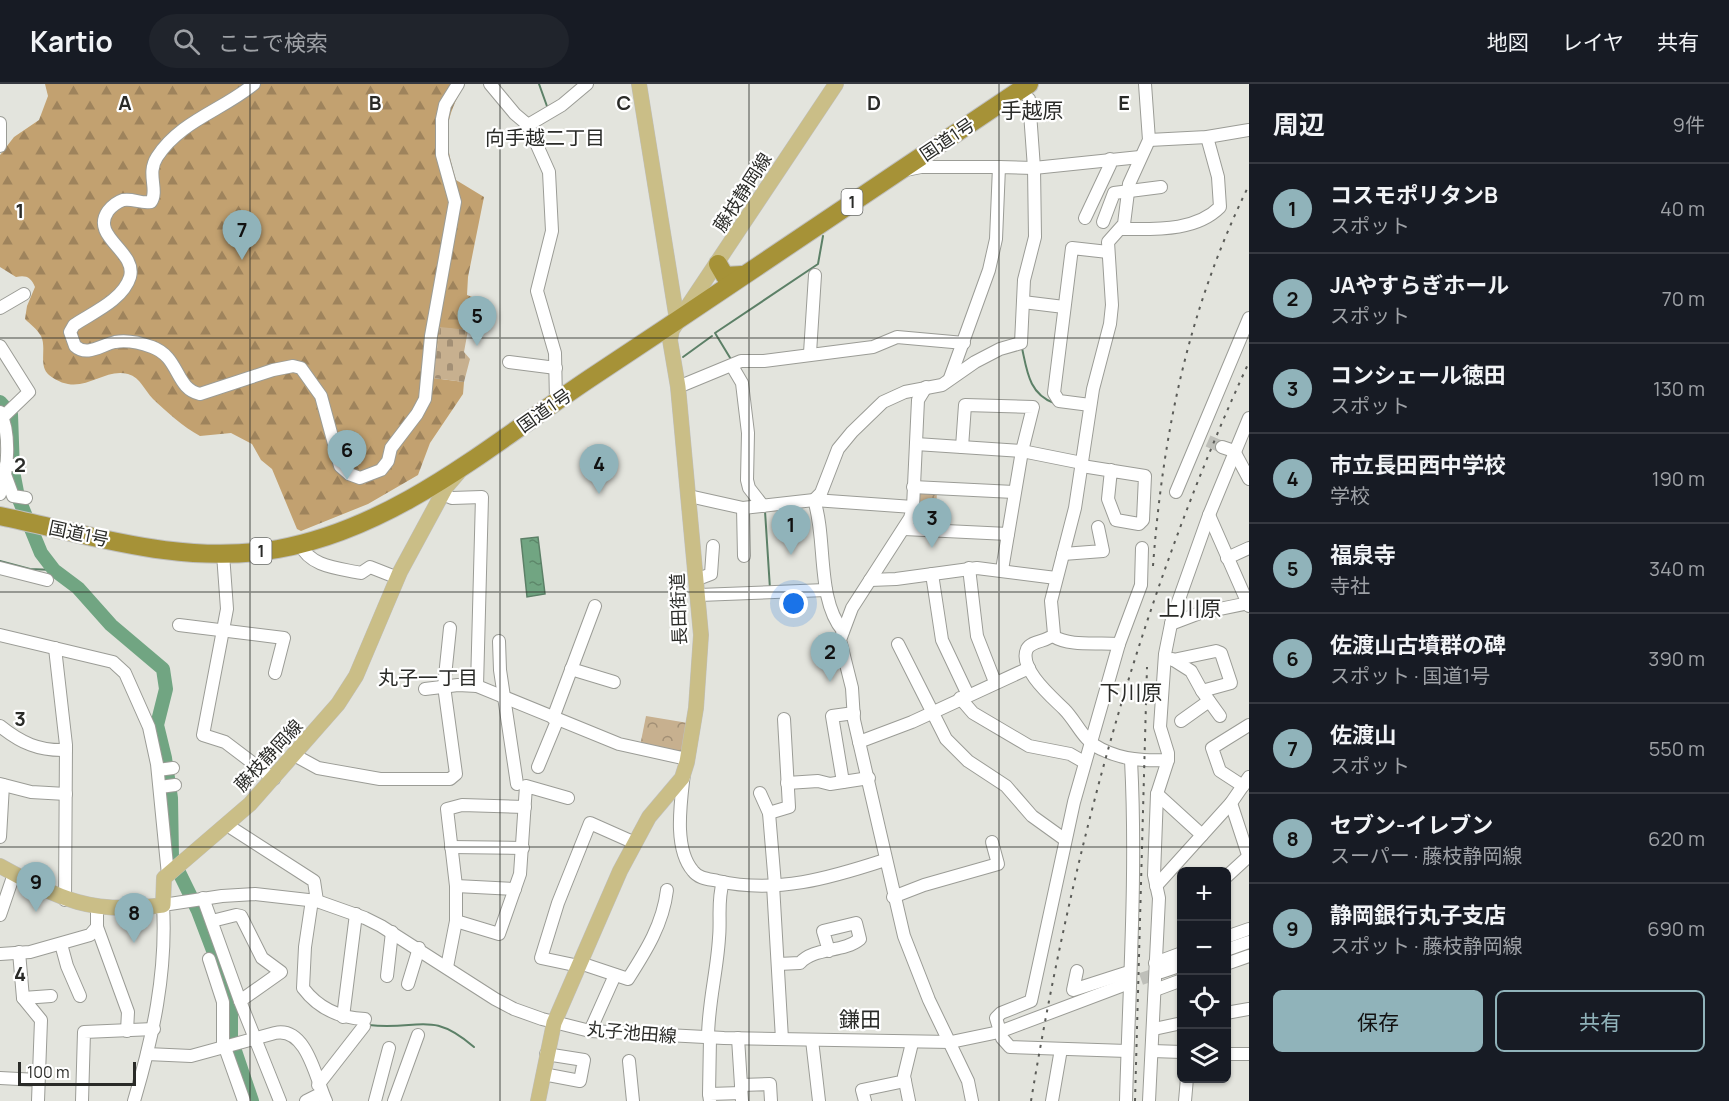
<!DOCTYPE html>
<html lang="ja">
<meta charset="utf-8">
<style>
:root{--surface:#171b24;--page:#20242c;--text:#f1f3f6;--muted:#9ea1a6;--line:#363941;--accent:#90b3ba}
body{margin:0;font-family:Manrope,"Noto Sans JP",sans-serif;background:var(--page);color:var(--text)}
.controls{position:absolute;right:18px;bottom:18px;display:grid;overflow:hidden;border-radius:9px;box-shadow:0 2px 4px #0004}
.controls button{width:54px;height:54px;display:grid;place-items:center;padding:0;border:0;border-bottom:2px solid var(--line);background:var(--surface);color:var(--text);font:30px sans-serif}
.scale{position:absolute;left:18px;bottom:15px;width:118px;box-sizing:border-box;padding-left:6px;border:3px solid #2a2b28;border-top:0;font-size:16px;line-height:21px;white-space:nowrap;color:#2a2b28;-webkit-text-stroke:4px #fff;paint-order:stroke}
.you{position:absolute;left:794px;top:520px;width:21px;height:21px;margin:-15px;border:4px solid #fff;border-radius:50%;background:#1a73e8;box-shadow:0 0 0 9px #1a73e833}
.badge{display:grid;place-items:center;width:39px;height:39px;border-radius:50%;background:var(--accent);color:#111;font-size:20px;font-weight:700}
.pin{position:absolute;translate:-50% -50px;filter:drop-shadow(0 2px 3px #0008)}
.pin::after{content:'';position:absolute;top:32px;width:21px;height:18px;background:inherit;clip-path:polygon(0 0,100% 0,50% 100%)}
.list{margin:0;padding:0;list-style:none}
h2{display:flex;justify-content:space-between;align-items:center;height:78px;margin:0;padding:0 24px;font-size:26px}
h2 small{font-size:20px;font-weight:400;color:var(--muted)}
.list li{display:grid;grid-template-columns:39px 1fr auto;gap:18px;align-items:center;box-sizing:border-box;height:90px;padding:0 24px;border-top:2px solid var(--line)}
.list b{display:block;font-size:22px;white-space:nowrap}
.list p{margin:0;font-size:20px;white-space:nowrap;color:var(--muted)}
.list em{font-size:20px;font-style:normal;color:var(--muted)}
.actions{display:flex;gap:12px;padding:18px 24px}
.actions a{flex:1;padding:14px 0;border:2px solid var(--accent);border-radius:9px;text-align:center;font-size:21px;color:var(--accent)}
.actions .main{background:var(--accent);color:#111}
.icon{flex:none;width:33px;height:33px;fill:none;stroke:currentColor;stroke-width:2;stroke-linecap:round;stroke-linejoin:round}
.map{position:relative;flex:none;width:1249px;height:1017px;overflow:hidden}
header{display:flex;align-items:center;gap:36px;box-sizing:border-box;height:84px;padding:0 30px;background:var(--surface);border-bottom:2px solid var(--line)}
header strong{font-size:28px}
nav{display:flex;gap:33px;margin-inline-start:auto;font-size:21px}
.search{width:420px;height:54px;background:var(--page);display:flex;align-items:center;gap:15px;box-sizing:border-box;padding:0 21px;border-radius:33px;color:var(--muted);font-size:22px}
main{display:flex}
aside{flex:1;background:var(--surface)}
.map>svg:first-child{display:block}
.forest{fill:url(#forest-firs)}
.cemetery{fill:url(#cemetery-stones)}
.park{fill:url(#park-crowns)}
.water{fill:url(#water-ripples);stroke:#5c8067;stroke-width:1.5}
.lines{fill:none;stroke-linecap:round;stroke-linejoin:round}
.stream{stroke:#5c8067;stroke-width:2}
.river{stroke:#71a582;stroke-width:14}
.minor-tunnel{stroke:#bebfb9;stroke-width:12;stroke-dasharray:12 6;stroke-linecap:butt}
.minor-casing{stroke:#9b9c96;stroke-width:14}
.major-casing{stroke:#bfbfbe;stroke-width:16}
.highway-casing{stroke:#bfbfbe;stroke-width:20}
.minor{stroke:#fff;stroke-width:12}
.major{stroke:#cabe87;stroke-width:15}
.highway{stroke:#a69237;stroke-width:18}
.rail{stroke:#5b5c58;stroke-width:2;stroke-dasharray:3 6;stroke-linecap:butt}
.grid{fill:none;stroke:#2a2b28;stroke-width:1.5;stroke-opacity:0.55}
.labels{text-anchor:middle;dominant-baseline:central;stroke-width:4.5;stroke-linejoin:round;paint-order:stroke}
.shield{fill:#fff;stroke:#6a6b68;stroke-width:1.5}
.shield-label{font-size:16px;font-weight:bold;fill:#2a2b28}
.street-label{font-size:18px;fill:#2a2b28;stroke:#fff}
.neighbourhood-label{font-size:20px;fill:#2a2b28;stroke:#fff}
.quarter-label{font-size:21px;fill:#2a2b28;stroke:#fff}
.grid-label{font-size:20px;text-anchor:middle;font-weight:bold;fill:#2a2b28;stroke:#fff;stroke-width:4.5;stroke-linejoin:round;paint-order:stroke}
</style>
<header>
<strong>Kartio</strong>
<div class="search"><svg class="icon" aria-label="search" viewBox="0 0 24 24"><circle cx="10" cy="10" r="6"/><path d="M15 15l6 6"/></svg>ここで検索</div>
<nav><a>地図</a><a>レイヤ</a><a>共有</a></nav>
</header>
<main>
<div class="map">
<svg width="1249" height="1017" viewBox="0 0 1249 1017">
<defs>
<pattern id="forest-firs" width="22" height="20" patternUnits="userSpaceOnUse" patternTransform="scale(1.5)"><rect width="22" height="20" fill="#c2a170"/><path d="M5 1l3.5 6h-7zM16 11l3.5 6h-7z" fill="#9e835c"/></pattern>
<pattern id="cemetery-stones" width="16" height="16" patternUnits="userSpaceOnUse" patternTransform="scale(1.5)"><rect width="16" height="16" fill="#c7b08f"/><path d="M2 7V4a2 2 0 0 1 4 0v3zM10 15v-3a2 2 0 0 1 4 0v3z" fill="#a28f75"/></pattern>
<pattern id="park-crowns" width="20" height="18" patternUnits="userSpaceOnUse" patternTransform="scale(1.5)"><rect width="20" height="18" fill="#c7b08f"/><path d="M2 6a3 3 0 1 1 6 0M12 15a3 3 0 1 1 6 0" fill="none" stroke="#a28f75"/></pattern>
<pattern id="water-ripples" width="26" height="14" patternUnits="userSpaceOnUse" patternTransform="scale(1.5)"><rect width="26" height="14" fill="#71a582"/><path d="M2 4q2-2 4 0t4 0M15 11q2-2 4 0t4 0" fill="none" stroke="#5d876a"/></pattern>
</defs>
<rect width="100%" height="100%" fill="#e3e4dd"/>
<!-- forest -->
<path class="forest" d="M45 0H459L462 5C442 40 445 59 456 96L484 113 468 193 467 211 475 214 468 246 440 244 433 294 464 298 463 310 430 359 418 391 368 420 301 447 297 445 272 385 261 376 252 360 231 349 200 352C183 343 167 328 153 315 144 306 141 294 128 290 101 283 81 316 49 291 38 282 47 264 41 252 37 245 30 240 25 235L27 222 35 203C31 193 26 191 16 193L0 183V71L14 53 39 36 48 12Z"/>
<!-- cemetery -->
<path class="cemetery" d="M440 243 468 246 464 268 470 275 464 298 433 294Z"/>
<!-- park -->
<g class="park">
<path d="M917 407 937 408 935 443 919 442 914 439 917 434Z"/>
<path d="M646 632 688 639 682 671 640 662Z"/>
</g>
<!-- water -->
<path class="water" d="M538 453 545 510 527 513 521 455Z"/>
<g class="lines">
<!-- stream -->
<g class="stream">
<path d="M539 0 548 25"/>
<path d="M1022 264C1027 287 1029 310 1054 319"/>
<path d="M683 273 712 252"/>
<path d="M732 277 715 249 818 180 823 152"/>
<path d="M765 427 770 505"/>
<path d="M0 477 30 485 54 486"/>
<path d="M369 941C419 947 430 925 474 963"/>
</g>
<!-- river -->
<path class="river" d="M0 318 11 330 13 387 18 413 41 469 54 486 78 504 111 541 163 585 166 605 157 641 165 674 171 714 172 774 198 827 217 877 231 928V955L252 1017"/>
<!-- minor-tunnel -->
<g class="minor-tunnel">
<path d="M1208 357 1222 363"/>
<path d="M1124 901 1161 888"/>
</g>
<defs>
<g id="minor">
<path d="M254 0C223 26 180 37 157 73 146 90 159 106 151 118 141 120 133 114 123 116 117 118 112 122 108 127 90 153 137 167 130 193 123 216 92 229 74 241L70 248 75 262C87 273 101 261 115 258 126 256 141 259 152 263 180 273 175 305 200 310L273 286 293 282 301 284 321 312 340 382 349 390 360 394 381 386 388 377 391 364 417 330 425 315 431 252 455 118 442 71V35L445 21 458 0"/>
<path d="M490 0 515 30 528 41 549 88 552 147 537 207 555 269 556 318"/>
<path d="M1145 0 1149 56 1129 100 1124 140 1108 158 1112 221 1110 240 1093 305 1075 424 1051 517 1054 550C1048 558 1032 556 1027 565 1018 585 1053 614 1064 625 1077 638 1083 657 1101 665 1123 676 1144 677 1168 676"/>
<path d="M0 39V62"/>
<path d="M528 41 562 21 587 0"/>
<path d="M1149 56 1207 53 1249 46"/>
<path d="M906 86 921 83H999"/>
<path d="M1085 134 1110 81V75"/>
<path d="M1103 138 1114 109 1161 103"/>
<path d="M1122 145C1154 145 1195 148 1220 123L1218 93 1207 53"/>
<path d="M1023 218 1064 223"/>
<path d="M0 224 24 210"/>
<path d="M0 262 29 308 3 333"/>
<path d="M810 269 815 191"/>
<path d="M509 278 556 284"/>
<path d="M732 282 742 299 748 349 747 396 749 404 763 422"/>
<path d="M950 294 989 186 996 155 999 83 1034 84 1140 73"/>
<path d="M678 303 741 277H764L873 263 897 253 964 259"/>
<path d="M926 303 918 316 913 423 910 434 852 524 840 556 852 604 854 636 904 852 929 916 968 997 972 1017"/>
<path d="M1090 321 1059 317 1054 309 1072 164 1108 168"/>
<path d="M0 328C11 349 8 388 0 410"/>
<path d="M916 360 1022 367 1082 379"/>
<path d="M962 363 965 321 1033 323 1022 367 1002 486"/>
<path d="M1222 363 1234 367 1249 395"/>
<path d="M6 381H19"/>
<path d="M1082 382 1145 392 1143 436 1139 440 1116 436 1108 415 1111 386"/>
<path d="M6 393 13 412 26 414"/>
<path d="M913 403 1014 408"/>
<path d="M1176 408 1249 234"/>
<path d="M442 410 452 414 482 413 477 602"/>
<path d="M689 412 743 424 814 416 913 423"/>
<path d="M743 424 744 472"/>
<path d="M1209 431 1249 522"/>
<path d="M904 445 1008 450"/>
<path d="M300 460C310 483 338 484 361 489L370 483 398 494"/>
<path d="M223 470 227 525 203 651 225 658 274 695"/>
<path d="M1063 470 1103 467 1098 443"/>
<path d="M1227 474 1249 464"/>
<path d="M0 484 47 496"/>
<path d="M969 484 977 552 995 598"/>
<path d="M932 490 942 556 968 611"/>
<path d="M698 495 711 490 713 462"/>
<path d="M870 496 896 495 977 484 1056 494"/>
<path d="M699 511 826 506"/>
<path d="M1171 540 1200 529 1249 519"/>
<path d="M179 541 284 554 275 589"/>
<path d="M843 547C816 515 827 455 814 416L821 409 838 365 852 348 883 318 905 308 942 301 975 278 1000 265 1021 259 1024 196 1035 153 1034 84 1029 15"/>
<path d="M0 551 113 578 125 589 149 643 157 680 168 791"/>
<path d="M1053 552C1070 563 1098 558 1119 560"/>
<path d="M499 557 500 586 517 700"/>
<path d="M898 560 946 655 968 677 1006 702 1032 732 1064 755"/>
<path d="M55 564 66 661 65 816"/>
<path d="M1172 575 1191 587 1202 607 1220 632"/>
<path d="M1173 576 1216 567 1221 569 1231 599 1202 607"/>
<path d="M571 585 614 598"/>
<path d="M425 605 458 601 477 602 619 660 687 675"/>
<path d="M960 614 973 629 1029 662 1070 670 1084 678"/>
<path d="M553 634 595 522"/>
<path d="M1181 637 1209 617"/>
<path d="M0 642C21 659 39 667 66 666"/>
<path d="M859 658 912 638 1029 584"/>
<path d="M296 672 318 684 380 695H450L456 690 444 602 450 544"/>
<path d="M538 683 557 637"/>
<path d="M158 686 173 684"/>
<path d="M684 689C681 717 673 764 693 787 699 795 709 795 718 797 776 810 830 794 885 776"/>
<path d="M843 698 832 632 854 629"/>
<path d="M787 699 818 697 830 700 869 694"/>
<path d="M0 700 31 708 66 710"/>
<path d="M1243 702 1220 687 1212 664 1249 641"/>
<path d="M160 703 175 701"/>
<path d="M760 709 769 729 775 801"/>
<path d="M1231 719 1249 774"/>
<path d="M769 729 789 723 784 635"/>
<path d="M227 741 314 797 317 817"/>
<path d="M1202 751 1157 710 1168 676V669L1160 643 1165 570 1172 535 1209 431 1249 334"/>
<path d="M0 753 3 701"/>
<path d="M451 763 523 764"/>
<path d="M1226 793 1249 772"/>
<path d="M773 801 782 955"/>
<path d="M456 802 515 805"/>
<path d="M1156 802 1231 719 1249 693"/>
<path d="M893 813 924 801 998 780 992 758"/>
<path d="M203 814 240 917 281 888 262 874 241 832 236 831 212 837"/>
<path d="M312 816 305 863 303 904C318 924 339 934 365 935"/>
<path d="M0 831 14 790"/>
<path d="M456 837 499 850 520 790 526 702 568 714"/>
<path d="M97 843 128 928 127 947"/>
<path d="M1226 853 1249 845"/>
<path d="M61 860 67 882 80 912"/>
<path d="M1226 866 1249 858"/>
<path d="M19 868 23 914 41 936 38 1017"/>
<path d="M0 870 30 868 90 851 97 843V823"/>
<path d="M209 875 223 918V958L244 1017"/>
<path d="M580 879 628 895C646 867 663 840 667 806"/>
<path d="M1155 879 1182 869"/>
<path d="M778 880 800 879C814 863 843 869 860 855L856 839 823 847 829 867"/>
<path d="M1226 880 1249 872"/>
<path d="M579 882 541 874 558 819 590 739 635 759"/>
<path d="M447 883 456 837V802L447 725 462 721 525 723"/>
<path d="M1077 887 1073 906 1129 888"/>
<path d="M1161 888 1182 881"/>
<path d="M387 892 392 848"/>
<path d="M408 900 419 864"/>
<path d="M1155 906 1182 896"/>
<path d="M23 914 51 912"/>
<path d="M240 917 280 1017"/>
<path d="M1226 929 1249 925"/>
<path d="M343 933 356 830"/>
<path d="M1154 945 1182 939"/>
<path d="M590 947 615 891"/>
<path d="M708 954C708 920 717 888 719 854 721 835 717 817 723 798"/>
<path d="M738 954 742 1017"/>
<path d="M812 956 819 1017"/>
<path d="M1127 967 1010 963 1002 954 996 934 1001 929 1031 917 1074 718 1119 560 1141 501 1142 464"/>
<path d="M1152 967 1182 968"/>
<path d="M147 970 191 972 275 949C307 942 316 996 326 1017"/>
<path d="M1226 970H1249"/>
<path d="M629 977 633 1017"/>
<path d="M543 990 580 997 584 976 546 970"/>
<path d="M0 994 38 996"/>
<path d="M318 1001 364 942"/>
<path d="M741 1001 770 1000 771 1017"/>
<path d="M709 1010 710 954"/>
<path d="M82 1017 84 948 154 945"/>
<path d="M134 1017C153 953 167 888 163 821L222 812 255 810 317 817 365 834 381 842 495 915 514 925 542 935 590 947 724 954 951 958 999 948 1124 901"/>
<path d="M306 1017 322 1009"/>
<path d="M375 1017 389 964"/>
<path d="M394 1017 418 951"/>
<path d="M710 1017 709 1010 741 1009"/>
<path d="M865 1017 862 1006 905 997"/>
<path d="M909 1017 904 992 912 959"/>
<path d="M1052 1017 1061 965"/>
<path d="M1126 1017C1129 904 1137 789 1131 676"/>
<path d="M1149 1017 1159 814 1154 791 1157 710"/>
<path d="M1185 1017 1187 994"/>
</g>
<g id="major">
<path d="M639 0 677 236"/>
<path d="M0 782C62 816 91 831 163 821L164 794 250 720 338 620 356 592 400 488 446 403 458 389"/>
<path d="M538 1017 554 939 620 787 649 733 682 694 687 678 696 624 701 551 678 303 670 256 672 246 836 0"/>
</g>
<g id="highway">
<path d="M718 180 725 192 742 191"/>
<path d="M0 432C91 451 184 482 278 465 399 443 495 357 595 291 740 195 884 98 1029 0"/>
</g>
</defs>
<!-- minor casing -->
<use href="#minor" class="minor-casing"/>
<!-- major casing -->
<use href="#major" class="major-casing"/>
<!-- highway casing -->
<use href="#highway" class="highway-casing"/>
<!-- minor -->
<use href="#minor" class="minor"/>
<!-- major -->
<use href="#major" class="major"/>
<!-- highway -->
<use href="#highway" class="highway"/>
<!-- rail -->
<g class="rail">
<path d="M1153 482C1163 347 1189 223 1249 101"/>
<path d="M1031 1017C1073 764 1141 512 1249 278"/>
<path d="M1135 1017 1147 583"/>
</g>
</g>
<!-- grid -->
<path class="grid" d="M250 0V1017M500 0V1017M749 0V1017M999 0V1017M0 254H1249M0 508H1249M0 763H1249"/>
<g class="labels">
<!-- shield labels -->
<g class="shield">
<rect x="841.5" y="105" width="21" height="26" rx="4.5"/>
<rect x="250.5" y="454" width="21" height="26" rx="4.5"/>
</g>
<g class="shield-label">
<text x="852" y="118">1</text>
<text x="261" y="467">1</text>
</g>
<!-- street labels -->
<g class="street-label">
<text transform="translate(947 55) rotate(-34)">国道1号</text>
<text transform="translate(742 108) rotate(-57)">藤枝静岡線</text>
<text transform="translate(544 326) rotate(-35)">国道1号</text>
<text transform="translate(79 449) rotate(12)">国道1号</text>
<text transform="translate(678 525) rotate(-92)">長田街道</text>
<text transform="translate(268 671) rotate(-47)">藤枝静岡線</text>
<text transform="translate(632 948) rotate(5)">丸子池田線</text>
</g>
<!-- neighbourhood labels -->
<g class="neighbourhood-label">
<text x="545" y="53">向手越二丁目</text>
<text x="428" y="593">丸子一丁目</text>
</g>
<!-- quarter labels -->
<g class="quarter-label">
<text x="1032" y="26">手越原</text>
<text x="1190" y="524">上川原</text>
<text x="1131" y="608">下川原</text>
<text x="860" y="935">鎌田</text>
</g>
</g>
<g class="grid-label">
<text x="125" y="26">A</text>
<text x="375" y="26">B</text>
<text x="624" y="26">C</text>
<text x="874" y="26">D</text>
<text x="1124" y="26">E</text>
<text x="20" y="134">1</text>
<text x="20" y="388">2</text>
<text x="20" y="642">3</text>
<text x="20" y="897">4</text>
</g>
</svg>
<div class="controls">
<button>+</button>
<button>−</button>
<button><svg class="icon" aria-label="locate" viewBox="0 0 24 24"><circle cx="12" cy="12" r="6"/><path d="M12 2v4M12 18v4M2 12h4M18 12h4"/></svg></button>
<button><svg class="icon" aria-label="layers" viewBox="0 0 24 24"><path d="M12 4l9 5-9 5-9-5zM3 14l9 5 9-5"/></svg></button>
</div>
<div class="scale">100 m</div>
<div class="you"></div>
<div class="pin badge" style="left:791px;top:471px">1</div>
<div class="pin badge" style="left:830px;top:598px">2</div>
<div class="pin badge" style="left:932px;top:464px">3</div>
<div class="pin badge" style="left:599px;top:410px">4</div>
<div class="pin badge" style="left:477px;top:262px">5</div>
<div class="pin badge" style="left:347px;top:396px">6</div>
<div class="pin badge" style="left:242px;top:176px">7</div>
<div class="pin badge" style="left:134px;top:859px">8</div>
<div class="pin badge" style="left:36px;top:828px">9</div>
</div>
<aside>
<h2>周辺<small>9件</small></h2>
<ul class="list">
<li><span class="badge">1</span><div><b>コスモポリタンB</b><p>スポット</p></div><em>40 m</em></li>
<li><span class="badge">2</span><div><b>JAやすらぎホール</b><p>スポット</p></div><em>70 m</em></li>
<li><span class="badge">3</span><div><b>コンシェール徳田</b><p>スポット</p></div><em>130 m</em></li>
<li><span class="badge">4</span><div><b>市立長田西中学校</b><p>学校</p></div><em>190 m</em></li>
<li><span class="badge">5</span><div><b>福泉寺</b><p>寺社</p></div><em>340 m</em></li>
<li><span class="badge">6</span><div><b>佐渡山古墳群の碑</b><p>スポット · 国道1号</p></div><em>390 m</em></li>
<li><span class="badge">7</span><div><b>佐渡山</b><p>スポット</p></div><em>550 m</em></li>
<li><span class="badge">8</span><div><b>セブン-イレブン</b><p>スーパー · 藤枝静岡線</p></div><em>620 m</em></li>
<li><span class="badge">9</span><div><b>静岡銀行丸子支店</b><p>スポット · 藤枝静岡線</p></div><em>690 m</em></li>
</ul>
<div class="actions"><a class="main">保存</a><a>共有</a></div>
</aside>
</main>
